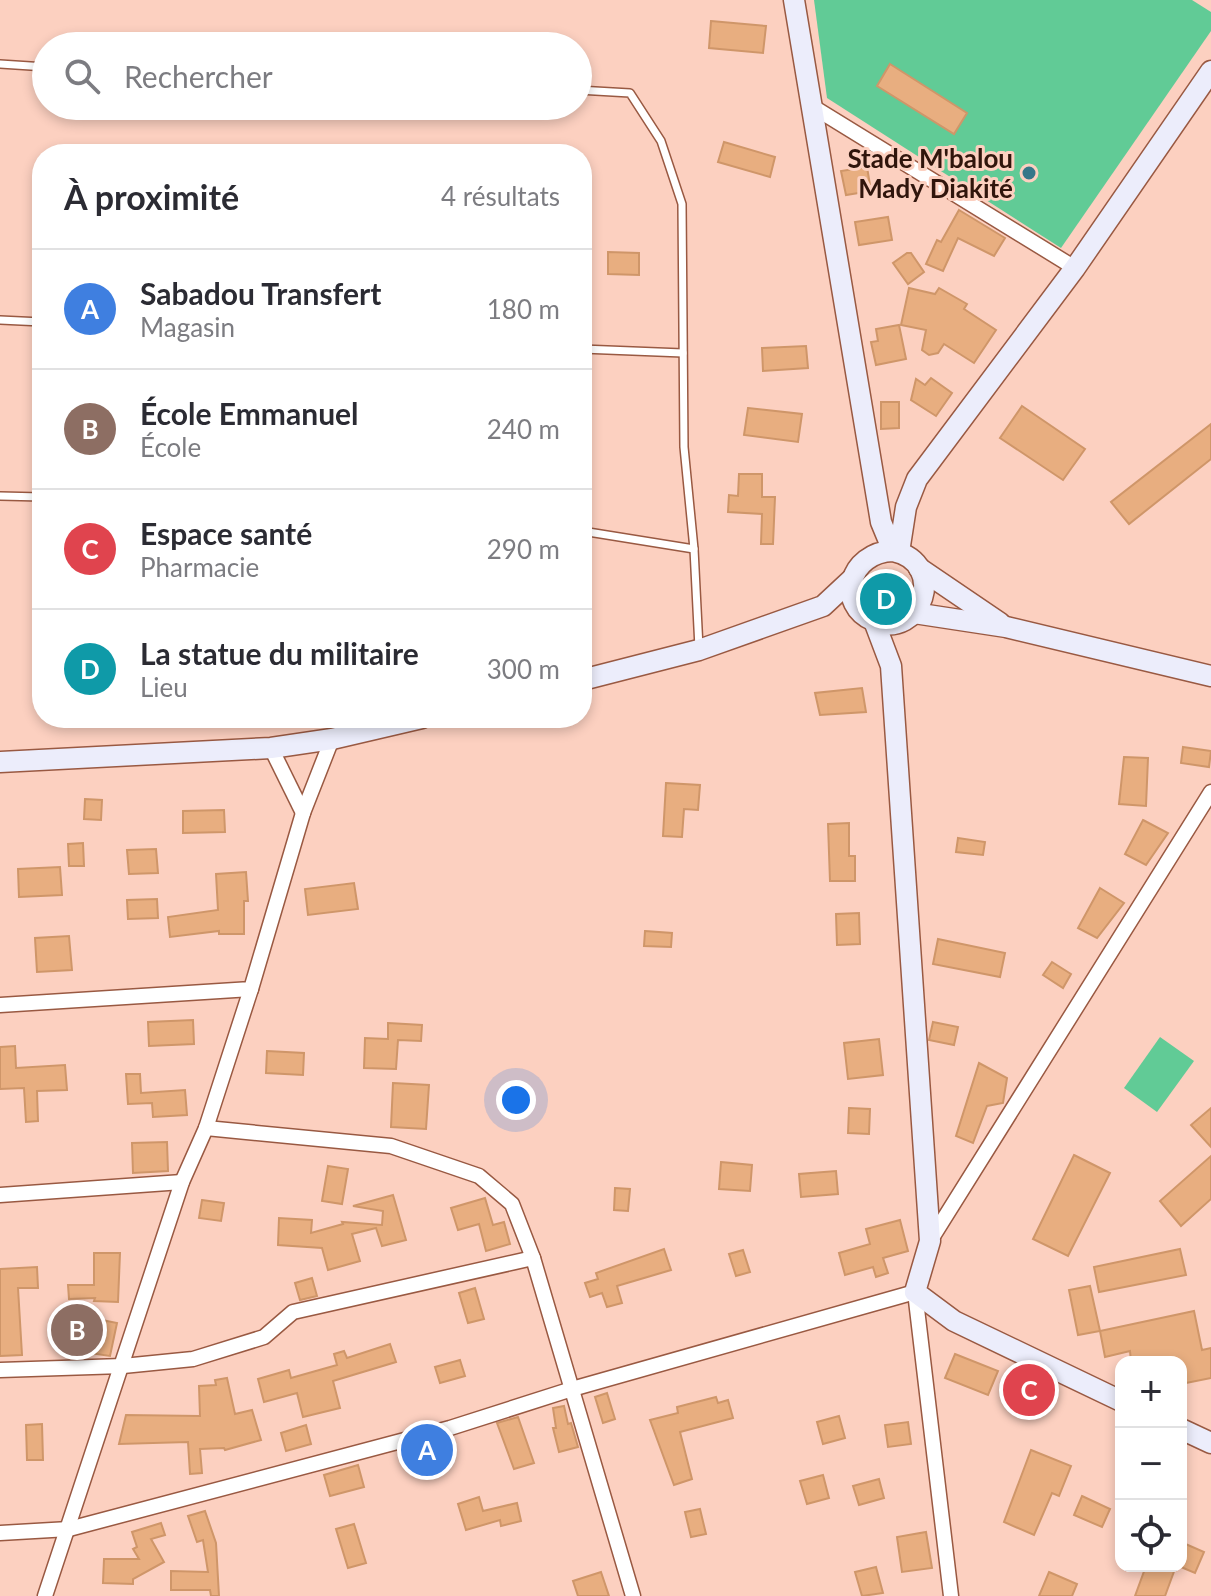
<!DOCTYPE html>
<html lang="fr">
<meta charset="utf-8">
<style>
:root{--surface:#fff;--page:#f7f7f7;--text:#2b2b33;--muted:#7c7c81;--line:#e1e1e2;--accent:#1a73e8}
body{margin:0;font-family:Lato,sans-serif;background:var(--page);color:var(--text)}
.controls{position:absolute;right:24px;bottom:24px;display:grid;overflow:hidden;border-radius:16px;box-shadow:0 4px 12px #0003}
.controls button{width:72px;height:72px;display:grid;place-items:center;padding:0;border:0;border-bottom:2px solid var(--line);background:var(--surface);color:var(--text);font:40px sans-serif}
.you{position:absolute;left:516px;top:1100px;width:28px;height:28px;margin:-20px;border:6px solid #fff;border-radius:50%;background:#1a73e8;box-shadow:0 0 0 12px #1a73e833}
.badge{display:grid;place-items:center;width:52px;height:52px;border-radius:50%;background:var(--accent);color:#fff;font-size:26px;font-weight:700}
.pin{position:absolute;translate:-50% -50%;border:4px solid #fff;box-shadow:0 2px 8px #0006}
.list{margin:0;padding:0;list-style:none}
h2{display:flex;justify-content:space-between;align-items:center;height:104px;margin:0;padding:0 32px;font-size:34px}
h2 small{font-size:26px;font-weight:400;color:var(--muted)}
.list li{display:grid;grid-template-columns:52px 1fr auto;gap:24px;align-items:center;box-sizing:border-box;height:120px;padding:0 32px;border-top:2px solid var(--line)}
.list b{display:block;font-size:30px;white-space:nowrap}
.list p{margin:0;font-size:26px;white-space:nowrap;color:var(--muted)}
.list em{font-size:26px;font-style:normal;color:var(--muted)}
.icon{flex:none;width:44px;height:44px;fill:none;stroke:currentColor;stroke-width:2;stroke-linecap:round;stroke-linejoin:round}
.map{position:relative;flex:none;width:1211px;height:1596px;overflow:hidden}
.search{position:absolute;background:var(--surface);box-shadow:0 4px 12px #0003;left:32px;top:32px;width:560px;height:88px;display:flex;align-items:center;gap:20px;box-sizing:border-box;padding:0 28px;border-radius:44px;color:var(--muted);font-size:30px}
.panel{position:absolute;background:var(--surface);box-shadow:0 4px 12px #0003;left:32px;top:144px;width:560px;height:584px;border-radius:32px}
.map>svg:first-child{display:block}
.green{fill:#61cb96}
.building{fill:#e8ae80;stroke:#cf9669;stroke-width:2}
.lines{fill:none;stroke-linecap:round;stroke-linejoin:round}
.lane-casing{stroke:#995942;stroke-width:10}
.street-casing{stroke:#995942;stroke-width:17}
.secondary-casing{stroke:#995942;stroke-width:23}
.lane{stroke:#fff;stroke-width:7}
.street{stroke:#fff;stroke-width:14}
.secondary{stroke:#ecedfb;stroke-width:20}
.poi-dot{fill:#367789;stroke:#fcd0c0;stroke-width:3}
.labels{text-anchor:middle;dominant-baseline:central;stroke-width:6;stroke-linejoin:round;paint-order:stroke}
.poi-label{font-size:26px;font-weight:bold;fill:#30150c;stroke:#fcd0c0;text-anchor:end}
</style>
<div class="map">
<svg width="1211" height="1596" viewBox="0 0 1211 1596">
<rect width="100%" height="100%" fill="#fcd0c0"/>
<!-- green -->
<g class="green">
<path d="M814 0H1192L1211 12V31L1061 248 827 98Z"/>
<path d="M1160 1037 1194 1061 1157 1112 1124 1088Z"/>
</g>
<!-- building -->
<g class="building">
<path d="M711 21 766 26 763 53 709 48Z"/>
<path d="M890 64 967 113 954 134 877 86Z"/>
<path d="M724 142 775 157 770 177 718 162Z"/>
<path d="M867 167 871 191 846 195 841 171Z"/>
<path d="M959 210 1005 238 994 256 958 238 943 271 926 264 937 240 941 242Z"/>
<path d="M888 217 892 240 859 245 855 222Z"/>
<path d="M608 252 639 253V275L608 274Z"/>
<path d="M907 253H911L924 272 908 284 893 263Z"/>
<path d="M909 288 935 294 939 288 967 304 964 309 996 330 974 363 944 344 938 353 929 355 922 350 926 330 901 325Z"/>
<path d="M899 325 906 359 876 365 871 342 878 341 876 329Z"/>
<path d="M806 346 808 368 763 371 762 348Z"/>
<path d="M931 378 952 393 936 416 911 400 916 379 925 385Z"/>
<path d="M881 402H899V428L881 429Z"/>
<path d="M1022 406 1085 449 1063 480 1000 438Z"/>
<path d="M748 408 802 414 798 442 744 435Z"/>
<path d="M1211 424V459L1129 524 1111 502Z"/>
<path d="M739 474H762V497H775L773 544H761L762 514 728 512 729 495 738 496Z"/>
<path d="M862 688 866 712 820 715 815 693Z"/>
<path d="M1183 747 1211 751 1209 767 1181 763Z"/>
<path d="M1124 757 1148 758 1146 806 1119 804Z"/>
<path d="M666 783 700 785 698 810 684 809 682 837 663 836Z"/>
<path d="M85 799 102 800 101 820 84 819Z"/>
<path d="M224 810 225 832 183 833V811Z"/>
<path d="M1143 820 1168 833 1146 865 1125 854Z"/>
<path d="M849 823V856H855V881H830L828 824Z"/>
<path d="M958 838 985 842 983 855 956 852Z"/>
<path d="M83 843 84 866H69L68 844Z"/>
<path d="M156 849 158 873 129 874 127 850Z"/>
<path d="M60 867 62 895 19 897 18 869Z"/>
<path d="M246 872 248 901H244V934H219V931L170 937 168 917 218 910 216 874Z"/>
<path d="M354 883 358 909 308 915 305 889Z"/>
<path d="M1100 888 1124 903 1097 938 1078 928Z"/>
<path d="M157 899 158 918 128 919 127 900Z"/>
<path d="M859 913 860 944 837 945 836 914Z"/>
<path d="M645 931 672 933 671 947 644 946Z"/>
<path d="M69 936 72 970 37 972 35 938Z"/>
<path d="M938 939 1005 953 1000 977 933 964Z"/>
<path d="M1052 962 1071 974 1063 988 1043 975Z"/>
<path d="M193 1020 194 1044 149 1046 148 1022Z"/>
<path d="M933 1022 958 1027 954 1045 929 1040Z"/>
<path d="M388 1023 422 1025 421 1041 398 1040 396 1069 364 1068 365 1038 388 1039Z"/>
<path d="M879 1039 883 1075 848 1079 844 1043Z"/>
<path d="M15 1046 16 1068 65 1065 67 1090 37 1091 38 1121 26 1122 24 1088 0 1089V1047Z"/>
<path d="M267 1051 304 1053 303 1075 266 1073Z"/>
<path d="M979 1063 1007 1078 1003 1103 987 1106 973 1143 956 1136Z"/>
<path d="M126 1074H140L141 1093 185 1090 187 1115 153 1117 152 1103 128 1104Z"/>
<path d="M393 1083 429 1085 426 1129 391 1127Z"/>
<path d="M849 1108 870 1109 869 1134 848 1133Z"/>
<path d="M1211 1108V1147L1191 1125Z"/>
<path d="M167 1142 168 1171 133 1173 132 1143Z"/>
<path d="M1074 1155 1110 1173 1068 1256 1033 1239Z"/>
<path d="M1211 1156V1199L1181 1226 1160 1201Z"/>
<path d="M721 1162 752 1165 750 1191 719 1189Z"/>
<path d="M328 1166 348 1169 342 1204 322 1201Z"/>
<path d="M836 1171 838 1194 801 1197 799 1174Z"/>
<path d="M615 1188 630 1189 628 1211 614 1210Z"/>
<path d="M393 1195 406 1240 382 1246 376 1228 352 1234 360 1261 328 1270 322 1248 278 1245 279 1218 312 1220 311 1233 343 1224 342 1222 382 1225 383 1211 353 1206Z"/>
<path d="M485 1198 493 1225 504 1222 510 1244 486 1251 479 1224 458 1230 451 1208Z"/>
<path d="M202 1200 224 1203 221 1221 199 1218Z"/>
<path d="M900 1220 908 1251 883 1258 888 1273 876 1277 873 1267 845 1275 839 1253 870 1244 866 1229Z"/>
<path d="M664 1249 671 1270 617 1286 622 1303 607 1307 602 1293 590 1297 585 1283 598 1279 596 1273Z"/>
<path d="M1180 1249 1186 1275 1099 1292 1094 1267Z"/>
<path d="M743 1250 750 1272 736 1276 729 1254Z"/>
<path d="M94 1253H120L118 1302 94 1301 95 1298 69 1299 68 1285H94Z"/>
<path d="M37 1267 38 1288H18L22 1355 0 1356V1269Z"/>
<path d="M312 1278 317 1296 300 1300 295 1283Z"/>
<path d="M1090 1286 1100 1331 1078 1335 1069 1290Z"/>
<path d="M475 1288 484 1319 468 1323 459 1293Z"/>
<path d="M1194 1311 1202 1350 1211 1348V1378L1181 1384V1362H1131L1130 1351 1105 1357 1100 1331Z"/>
<path d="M97 1319 117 1323 110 1356 89 1353Z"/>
<path d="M390 1344 396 1362 333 1381 340 1408 303 1417 297 1393 264 1402 258 1379 289 1370 291 1378 337 1365 334 1354 344 1351 347 1358Z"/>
<path d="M955 1354 998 1371 988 1395 945 1378Z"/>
<path d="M460 1360 465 1376 440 1383 435 1367Z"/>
<path d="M227 1378 235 1414 252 1410 261 1440 225 1450 224 1448 200 1449 202 1473 190 1474 188 1442 119 1444 126 1415 200 1416 199 1386 216 1385 215 1380Z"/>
<path d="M607 1393 615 1419 603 1423 595 1397Z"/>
<path d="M716 1397 718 1403 728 1400 733 1418 680 1432 692 1479 674 1485 650 1420 678 1413 677 1407Z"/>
<path d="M564 1406 568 1424 571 1423 578 1447 559 1452 553 1428H556L553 1408Z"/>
<path d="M839 1416 845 1438 823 1444 817 1422Z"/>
<path d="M518 1417 534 1463 514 1469 497 1423Z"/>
<path d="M908 1422 911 1444 888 1447 885 1425Z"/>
<path d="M42 1424 43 1460H27L26 1425Z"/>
<path d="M306 1425 311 1444 286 1451 281 1433Z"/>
<path d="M1031 1450 1071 1466 1059 1496 1052 1493 1034 1535 1004 1522Z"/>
<path d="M358 1465 364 1487 330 1496 324 1475Z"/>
<path d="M823 1475 829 1498 807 1504 800 1481Z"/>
<path d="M879 1479 884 1498 859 1505 853 1486Z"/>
<path d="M1082 1496 1110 1509 1102 1527 1074 1515Z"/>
<path d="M479 1497 483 1511 517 1503 521 1521 501 1526 500 1520 466 1530 458 1504Z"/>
<path d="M700 1509 706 1534 691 1537 685 1512Z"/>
<path d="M205 1511 216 1543 219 1596H211L210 1590H171V1571L208 1572 203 1540 197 1542 188 1516Z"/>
<path d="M161 1523 165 1535 151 1539 164 1562 133 1579V1584L103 1583 104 1559H139L133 1549 137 1547 132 1532Z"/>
<path d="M354 1524 366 1563 348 1568 336 1529Z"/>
<path d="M926 1532 932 1568 902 1572 897 1537Z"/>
<path d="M1181 1542 1204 1552 1195 1573 1181 1567Z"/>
<path d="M1146 1566H1176L1165 1596H1135Z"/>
<path d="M876 1567 883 1593 862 1596 855 1572Z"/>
<path d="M601 1572 609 1596H578L573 1581Z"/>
<path d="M1049 1572 1077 1584 1072 1596H1039Z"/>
</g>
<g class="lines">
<defs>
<g id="lane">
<path d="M0 64 46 67"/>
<path d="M578 90 630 93 661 141 682 204 684 447 694 549 699 648"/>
<path d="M0 320 42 322"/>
<path d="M582 349 683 353"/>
<path d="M0 496 42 497"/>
<path d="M582 531 694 549"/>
</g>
<g id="street">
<path d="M810 105 1075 268"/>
<path d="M271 748 303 813"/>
<path d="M0 1005 251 989 303 813 332 739"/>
<path d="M206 1128 391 1146 479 1176 512 1204 533 1258 633 1596"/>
<path d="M0 1195 182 1182"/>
<path d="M930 1241 1211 792"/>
<path d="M0 1370 123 1366 193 1359 264 1337 293 1312 533 1258"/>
<path d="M0 1533 69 1529 450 1428 572 1389 915 1292 951 1596"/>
<path d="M45 1596 182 1182 206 1128 251 989"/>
</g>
<g id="secondary">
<path d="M794 0 881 522 893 551C949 563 921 641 874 621 835 605 849 552 893 551"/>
<path d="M899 552 906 507 917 479 1075 268 1211 71"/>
<path d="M919 568 1000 623"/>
<path d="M914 613 1006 627 1211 676"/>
<path d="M874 621 891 666 930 1241 915 1292 954 1321 1121 1401"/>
<path d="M582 680 699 650 823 606 852 579"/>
<path d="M0 762 271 748 332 739 422 718"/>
<path d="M1181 1429 1211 1443"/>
</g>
</defs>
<!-- lane casing -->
<use href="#lane" class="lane-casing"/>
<!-- street casing -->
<use href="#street" class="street-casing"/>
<!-- secondary casing -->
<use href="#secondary" class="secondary-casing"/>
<!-- lane -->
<use href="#lane" class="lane"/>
<!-- street -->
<use href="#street" class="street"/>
<!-- secondary -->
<use href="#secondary" class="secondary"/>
</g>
<!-- markers -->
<circle class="poi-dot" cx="1029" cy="173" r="8"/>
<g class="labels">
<!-- poi labels -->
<g class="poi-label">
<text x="1013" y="158">Stade M'balou<tspan x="1013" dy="30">Mady Diakité</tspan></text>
</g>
</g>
</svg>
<div class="controls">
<button>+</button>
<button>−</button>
<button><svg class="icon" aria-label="locate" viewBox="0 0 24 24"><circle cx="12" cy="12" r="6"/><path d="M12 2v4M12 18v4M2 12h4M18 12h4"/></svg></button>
</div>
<div class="you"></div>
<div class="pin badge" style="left:427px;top:1450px;background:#3f7fe0">A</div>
<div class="pin badge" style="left:77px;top:1330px;background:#8d6e63">B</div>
<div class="pin badge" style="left:1029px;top:1390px;background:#e0444e">C</div>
<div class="pin badge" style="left:886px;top:599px;background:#0f9aa8">D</div>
<div class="search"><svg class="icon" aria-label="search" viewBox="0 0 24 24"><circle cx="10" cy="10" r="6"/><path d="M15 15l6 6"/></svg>Rechercher</div>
<section class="panel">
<h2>À proximité<small>4 résultats</small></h2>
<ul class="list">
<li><span class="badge" style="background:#3f7fe0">A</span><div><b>Sabadou Transfert</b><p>Magasin</p></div><em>180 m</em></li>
<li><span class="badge" style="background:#8d6e63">B</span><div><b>École Emmanuel</b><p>École</p></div><em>240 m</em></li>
<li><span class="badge" style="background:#e0444e">C</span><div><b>Espace santé</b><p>Pharmacie</p></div><em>290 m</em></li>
<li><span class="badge" style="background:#0f9aa8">D</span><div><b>La statue du militaire</b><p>Lieu</p></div><em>300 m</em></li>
</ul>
</section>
</div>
